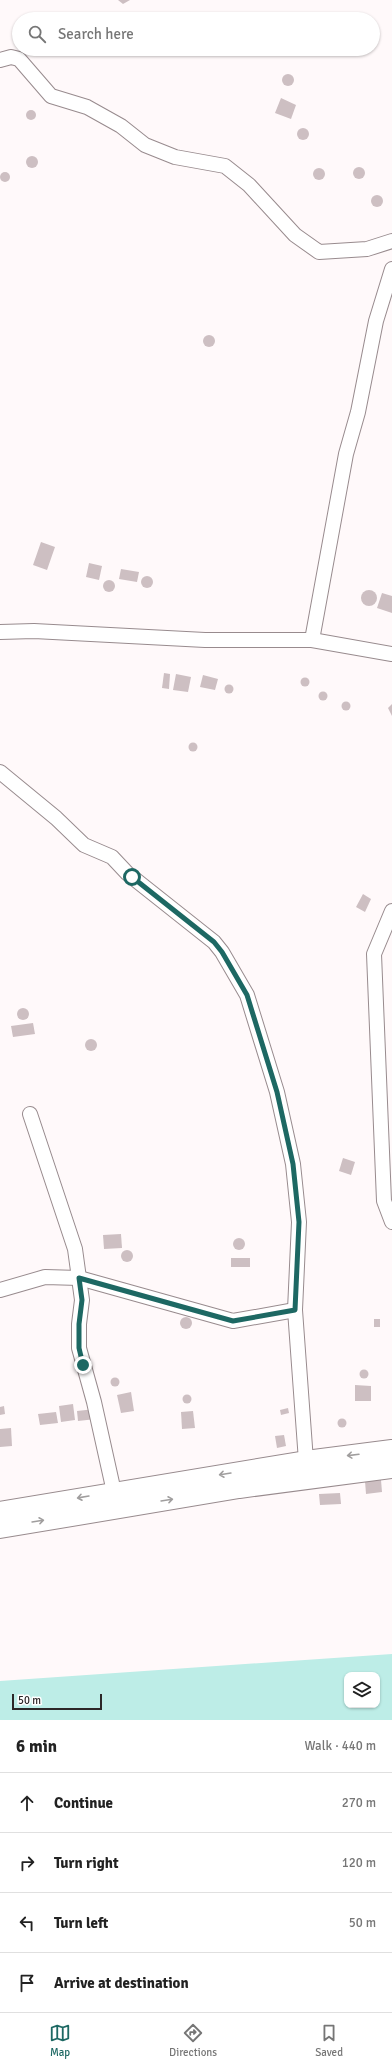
<!DOCTYPE html>
<meta charset="utf-8">
<style>
:root{--surface:#fff;--page:#f6f6f6;--text:#222;--muted:#767676;--line:#e0e0e0;--accent:#1d6863}
body{margin:0;font-family:Signika,sans-serif;background:var(--page);color:var(--text)}
.controls{position:absolute;right:12px;bottom:12px;display:grid;overflow:hidden;border-radius:8px;box-shadow:0 1px 3px #0004}
.controls button{width:36px;height:36px;display:grid;place-items:center;padding:0;border:0;border-bottom:1px solid var(--line);background:var(--surface);color:var(--text);font:20px sans-serif}
.scale{position:absolute;left:12px;bottom:10px;width:90px;box-sizing:border-box;padding-left:4px;border:2px solid #2c2728;border-top:0;font-size:11px;line-height:14px;white-space:nowrap;color:#2c2728;-webkit-text-stroke:3px #fff;paint-order:stroke}
.stop{position:absolute;width:12px;height:12px;margin:-9px;border:3px solid #1d6863;border-radius:50%;background:#fff}
.stop.end{background:#1d6863;border-color:#fff;box-shadow:0 1px 4px #0008}
.list{margin:0;padding:0;list-style:none}
h2{display:flex;justify-content:space-between;align-items:center;height:52px;margin:0;padding:0 16px;font-size:17px}
h2 small{font-size:13px;font-weight:400;color:var(--muted)}
.list li{display:grid;grid-template-columns:26px 1fr auto;gap:12px;align-items:center;box-sizing:border-box;height:60px;padding:0 16px;border-top:1px solid var(--line)}
.list b{display:block;font-size:15px;white-space:nowrap}
.list em{font-size:13px;font-style:normal;color:var(--muted)}
.icon{flex:none;width:22px;height:22px;fill:none;stroke:currentColor;stroke-width:2;stroke-linecap:round;stroke-linejoin:round}
.map{position:relative;flex:none;width:392px;height:1720px;overflow:hidden}
.search{position:absolute;background:var(--surface);box-shadow:0 1px 3px #0004;left:12px;right:12px;top:12px;height:44px;display:flex;align-items:center;gap:10px;box-sizing:border-box;padding:0 14px;border-radius:22px;color:var(--muted);font-size:15px}
.sheet{height:292px;background:var(--surface)}
nav{display:flex;justify-content:space-around;align-items:center;box-sizing:border-box;height:56px;border-top:1px solid var(--line);background:var(--surface);font-size:11px;color:var(--muted)}
nav a{display:grid;justify-items:center;gap:2px}
nav .on{color:var(--accent)}
.map>svg:first-child{display:block}
.water{fill:#bdede7;fill-rule:evenodd}
.building{fill:#cdbfc2}
.lines{fill:none;stroke-linecap:round;stroke-linejoin:round}
.street-casing{stroke:#988b8e;stroke-width:16}
.secondary-casing{stroke:#988b8e;stroke-width:22}
.street{stroke:#fff;stroke-width:14}
.secondary{stroke:#fff;stroke-width:20}
.oneway{stroke:#a09e9e}
.route{stroke:#1d6863;stroke-width:5}
</style>
<div class="map">
<svg width="392" height="1720" viewBox="0 0 392 1720">
<rect width="100%" height="100%" fill="#fff9fa"/>
<!-- water -->
<path class="water" d="M392 1654V1720H0V1681ZM347 1675H377V1705H347Z"/>
<!-- building -->
<g class="building">
<path d="M118 0H130L123 4Z"/>
<circle cx="288" cy="80" r="6"/>
<path d="M281 98 296 105 291 119 275 113Z"/>
<circle cx="31" cy="115" r="5"/>
<circle cx="303" cy="134" r="6"/>
<circle cx="32" cy="162" r="6"/>
<circle cx="359" cy="173" r="6"/>
<circle cx="319" cy="174" r="6"/>
<circle cx="5" cy="177" r="5"/>
<circle cx="377" cy="201" r="6"/>
<circle cx="209" cy="341" r="6"/>
<path d="M41 542 55 547 47 570 33 565Z"/>
<path d="M89 563 102 566 99 580 86 577Z"/>
<path d="M121 569 139 572 137 582 119 579Z"/>
<circle cx="147" cy="582" r="6"/>
<circle cx="109" cy="586" r="6"/>
<circle cx="369" cy="598" r="8"/>
<path d="M382 593 392 596V613L377 608Z"/>
<path d="M164 673 170 674 169 689 162 688Z"/>
<path d="M176 674 191 677 188 692 173 690Z"/>
<path d="M203 675 218 679 215 690 200 687Z"/>
<circle cx="305" cy="682" r="4.5"/>
<circle cx="229" cy="689" r="4.5"/>
<circle cx="323" cy="696" r="4.5"/>
<circle cx="346" cy="706" r="4.5"/>
<path d="M392 704V716L388 708Z"/>
<circle cx="193" cy="747" r="4.5"/>
<path d="M363 894 371 899 365 912 356 907Z"/>
<circle cx="23" cy="1014" r="6"/>
<path d="M33 1023 35 1034 13 1037 11 1026Z"/>
<circle cx="91" cy="1045" r="6"/>
<path d="M343 1158 355 1162 351 1175 339 1171Z"/>
<path d="M121 1234 122 1248 104 1249 103 1235Z"/>
<circle cx="239" cy="1244" r="6"/>
<circle cx="127" cy="1256" r="6"/>
<rect x="231" y="1258" width="19" height="9"/>
<circle cx="186" cy="1323" r="6"/>
<rect x="374" y="1319" width="6" height="8"/>
<circle cx="364" cy="1374" r="4.5"/>
<circle cx="115" cy="1382" r="4.5"/>
<path d="M355 1385 371 1386V1401H355Z"/>
<path d="M131 1392 134 1411 121 1413 117 1395Z"/>
<circle cx="187" cy="1399" r="4.5"/>
<path d="M73 1404 75 1420 61 1422 59 1406Z"/>
<path d="M4 1406 5 1414 0 1415V1407Z"/>
<path d="M288 1408 289 1413 281 1415 280 1410Z"/>
<path d="M95 1409 96 1419 78 1421 77 1411Z"/>
<path d="M193 1411 195 1428 182 1429 181 1412Z"/>
<path d="M56 1412 58 1423 40 1425 38 1414Z"/>
<circle cx="342" cy="1423" r="4.5"/>
<path d="M11 1428 12 1446 0 1447V1429Z"/>
<path d="M284 1435 286 1446 277 1448 275 1436Z"/>
<path d="M381 1480 382 1492 366 1494 365 1481Z"/>
<path d="M340 1493 341 1504 320 1505 319 1494Z"/>
</g>
<g class="lines">
<defs>
<g id="street">
<path d="M0 60 11 57 19 59 51 96 87 107 121 126 145 145 175 157 225 166 249 185 295 235 319 252 367 249 392 241"/>
<path d="M0 632 34 631 205 640H312L392 654"/>
<path d="M312 640 346 454 358 412 376 321 392 269"/>
<path d="M0 772 56 818 84 845 112 857 127 873 214 942 222 952 247 995 277 1092 293 1164 299 1222 295 1310 306 1461 309 1469"/>
<path d="M392 911 374 954 384 1201 392 1222"/>
<path d="M30 1114 75 1249 82 1300 79 1324V1348L94 1402 114 1492"/>
<path d="M0 1290 45 1277 79 1278 233 1321 295 1310"/>
</g>
<g id="secondary">
<path d="M0 1512 306 1461 392 1450"/>
<path d="M0 1528 239 1488 392 1468"/>
</g>
</defs>
<!-- street casing -->
<use href="#street" class="street-casing"/>
<!-- secondary casing -->
<use href="#secondary" class="secondary-casing"/>
<!-- street -->
<use href="#street" class="street"/>
<!-- secondary -->
<use href="#secondary" class="secondary"/>
</g>
<!-- one-way arrows -->
<defs><path id="oneway-shaft" d="M-6 0H5M1.5-3L5.5 0L1.5 3" fill="none" stroke-width="1.6" stroke-linecap="round" stroke-linejoin="round"/></defs>
<g class="oneway">
<use href="#oneway-shaft" transform="translate(353 1455) rotate(173)"/>
<use href="#oneway-shaft" transform="translate(225 1474) rotate(171)"/>
<use href="#oneway-shaft" transform="translate(83 1497) rotate(170)"/>
<use href="#oneway-shaft" transform="translate(167 1500) rotate(-9)"/>
<use href="#oneway-shaft" transform="translate(38 1521) rotate(-9)"/>
</g>
<g class="lines">
<!-- route -->
<path class="route" d="M83 1365 79 1348V1324L82 1300 79 1278 233 1321 295 1310 299 1222 293 1164 277 1092 247 995 222 952 214 942 132 877"/>
</g>
</svg>
<div class="controls">
<button><svg class="icon" aria-label="layers" viewBox="0 0 24 24"><path d="M12 4l9 5-9 5-9-5zM3 14l9 5 9-5"/></svg></button>
</div>
<div class="scale">50 m</div>
<div class="stop" style="left:132px;top:877px"></div>
<div class="stop end" style="left:83px;top:1365px"></div>
<div class="search"><svg class="icon" aria-label="search" viewBox="0 0 24 24"><circle cx="10" cy="10" r="6"/><path d="M15 15l6 6"/></svg>Search here</div>
</div>
<section class="sheet">
<h2>6 min<small>Walk · 440 m</small></h2>
<ul class="list">
<li><svg class="icon" aria-label="ahead" viewBox="0 0 24 24"><path d="M12 20V5M6 11l6-6 6 6"/></svg><div><b>Continue</b></div><em>270 m</em></li>
<li><svg class="icon" aria-label="right" viewBox="0 0 24 24"><path d="M7 20v-9h11M14 6l5 5-5 5"/></svg><div><b>Turn right</b></div><em>120 m</em></li>
<li><svg class="icon" aria-label="left" viewBox="0 0 24 24"><path d="M17 20v-9H6M10 6l-5 5 5 5"/></svg><div><b>Turn left</b></div><em>50 m</em></li>
<li><svg class="icon" aria-label="arrive" viewBox="0 0 24 24"><path d="M6 21V4h12l-3 4 3 4H6"/></svg><div><b>Arrive at destination</b></div></li>
</ul>
</section>
<nav>
<a class="on"><svg class="icon" aria-label="map" viewBox="0 0 24 24"><path d="M3 6l6-2 6 2 6-2v14l-6 2-6-2-6 2zM9 4v14M15 6v14"/></svg>Map</a>
<a><svg class="icon" aria-label="directions" viewBox="0 0 24 24"><path d="M12 3l9 9-9 9-9-9zM9 14v-3h6M13 9l2 2-2 2"/></svg>Directions</a>
<a><svg class="icon" aria-label="saved" viewBox="0 0 24 24"><path d="M7 4h10v16l-5-4-5 4z"/></svg>Saved</a>
</nav>
